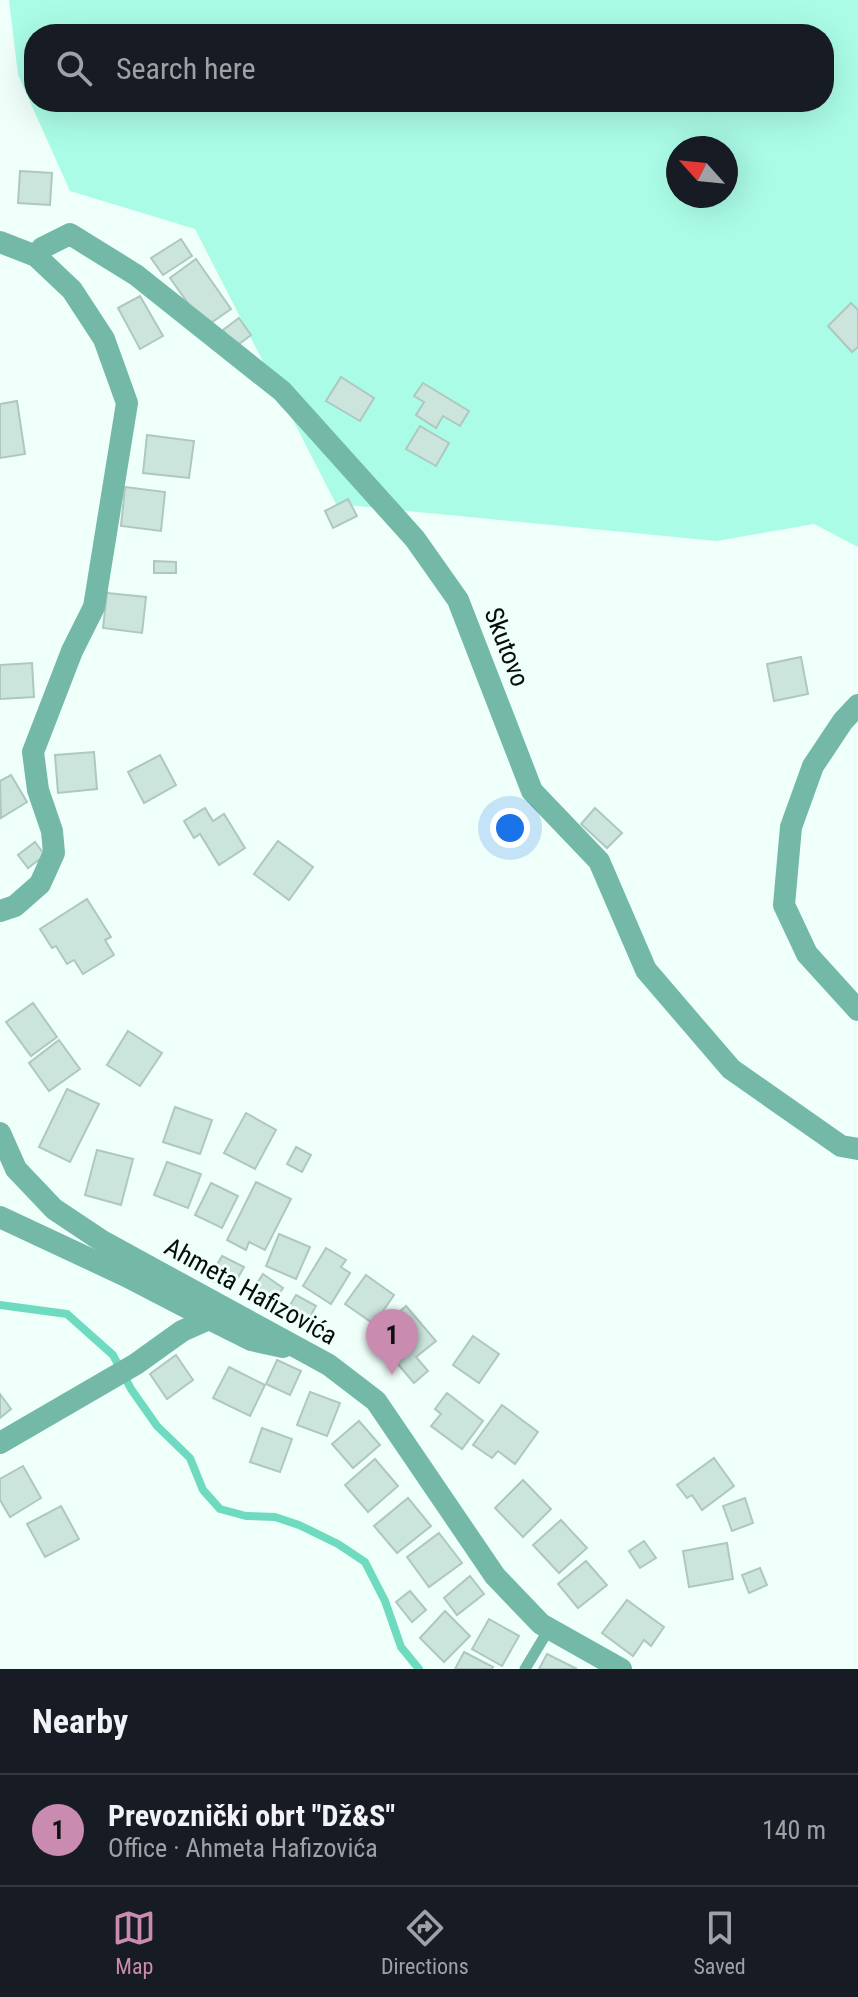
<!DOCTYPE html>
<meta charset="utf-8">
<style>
:root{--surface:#171b24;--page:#20242c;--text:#f1f3f6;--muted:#9ea1a6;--line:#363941;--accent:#ca8bb0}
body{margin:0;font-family:"Roboto Condensed",sans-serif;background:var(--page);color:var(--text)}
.compass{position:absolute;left:666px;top:136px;width:72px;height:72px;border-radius:50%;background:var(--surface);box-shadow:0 8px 32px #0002;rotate:297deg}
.you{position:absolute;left:510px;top:828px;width:28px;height:28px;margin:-20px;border:6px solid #fff;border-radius:50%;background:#1a73e8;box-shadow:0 0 0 12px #1a73e833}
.badge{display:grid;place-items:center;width:52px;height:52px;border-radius:50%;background:var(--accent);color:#111;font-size:26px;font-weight:700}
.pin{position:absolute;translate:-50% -66px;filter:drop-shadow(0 2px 4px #0008)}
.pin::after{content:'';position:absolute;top:42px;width:28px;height:24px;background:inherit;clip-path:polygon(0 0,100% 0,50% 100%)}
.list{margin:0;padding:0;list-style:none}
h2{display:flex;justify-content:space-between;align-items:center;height:104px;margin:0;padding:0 32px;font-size:34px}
h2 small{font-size:26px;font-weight:400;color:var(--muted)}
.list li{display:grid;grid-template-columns:52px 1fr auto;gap:24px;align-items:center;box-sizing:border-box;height:112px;padding:0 32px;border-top:2px solid var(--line)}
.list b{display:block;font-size:30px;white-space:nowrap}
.list p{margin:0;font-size:26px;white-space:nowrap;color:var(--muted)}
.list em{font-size:26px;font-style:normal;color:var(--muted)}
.icon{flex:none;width:44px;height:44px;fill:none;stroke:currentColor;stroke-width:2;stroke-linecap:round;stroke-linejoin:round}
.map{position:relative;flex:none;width:858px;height:1669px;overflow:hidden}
.search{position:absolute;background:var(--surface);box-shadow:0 8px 32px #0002;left:24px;right:24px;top:24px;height:88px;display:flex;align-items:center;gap:20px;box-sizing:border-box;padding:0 28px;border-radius:32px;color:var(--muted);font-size:30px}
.sheet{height:216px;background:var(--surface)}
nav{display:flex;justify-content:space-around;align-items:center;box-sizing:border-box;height:112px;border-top:2px solid var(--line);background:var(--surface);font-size:22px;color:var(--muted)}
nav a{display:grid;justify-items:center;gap:4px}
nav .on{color:var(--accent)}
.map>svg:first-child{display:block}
.green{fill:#aafce6;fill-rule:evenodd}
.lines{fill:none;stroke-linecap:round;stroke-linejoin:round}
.stream{stroke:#6edabf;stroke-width:8}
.building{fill:#cbe5dd;stroke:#aec8c0;stroke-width:2}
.service{stroke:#74b9a7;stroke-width:11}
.minor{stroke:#74b9a7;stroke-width:22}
.labels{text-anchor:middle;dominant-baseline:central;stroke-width:6;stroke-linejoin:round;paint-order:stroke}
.street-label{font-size:26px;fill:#050e0b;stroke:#effffa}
</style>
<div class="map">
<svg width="858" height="1669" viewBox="0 0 858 1669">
<rect width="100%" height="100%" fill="#effffa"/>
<!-- green -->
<path class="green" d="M9 0H858V547L814 524 716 541 336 504 195 229 70 191 18 75ZM34 34H824V102H34ZM678 148H726V196H678Z"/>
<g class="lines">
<!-- stream -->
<path class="stream" d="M0 1305 67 1314 113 1355 131 1389 157 1426 190 1458 203 1490 220 1509 246 1516 275 1517 299 1525 338 1544 365 1562 385 1601 401 1647 419 1669"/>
</g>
<!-- building -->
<g class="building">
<path d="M20 171 52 173 50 205 18 203Z"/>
<path d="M181 239 192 256 163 275 151 258Z"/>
<path d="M196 259 231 309 205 327 170 278Z"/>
<path d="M140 296 163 336 140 349 118 308Z"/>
<path d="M851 303 858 310V347L852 352 828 326Z"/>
<path d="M239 318 251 335 235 347 223 330Z"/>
<path d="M341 377 374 398 360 421 326 401Z"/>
<path d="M423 383 469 411 460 426 443 416 436 428 416 415 424 402 414 396Z"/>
<path d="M17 401 25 454 0 458V404Z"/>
<path d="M420 426 449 443 436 466 406 449Z"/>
<path d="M147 435 194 441 189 478 143 473Z"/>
<path d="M125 487 165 492 161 531 121 526Z"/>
<path d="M348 499 357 516 333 528 325 511Z"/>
<path d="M154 561 176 562V573H154Z"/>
<path d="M107 593 146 597 142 633 103 628Z"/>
<path d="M801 657 808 694 774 701 767 664Z"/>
<path d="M32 663 34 697 0 699V665Z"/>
<path d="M94 752 97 789 58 793 55 755Z"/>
<path d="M160 755 176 785 144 803 128 772Z"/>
<path d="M11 775 27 802 1 818 0 781Z"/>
<path d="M205 808 213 821 224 814 245 848 219 865 200 834 194 838 184 821Z"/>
<path d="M595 808 622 833 607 848 581 824Z"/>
<path d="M278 841 313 867 289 900 254 874Z"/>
<path d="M35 842 45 855 28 868 18 855Z"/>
<path d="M87 899 111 937 105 940 114 955 83 974 74 960 67 964 56 946 52 948 40 929Z"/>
<path d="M33 1003 57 1037 31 1056 6 1022Z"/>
<path d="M128 1031 162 1053 140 1086 107 1065Z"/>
<path d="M59 1040 80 1069 49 1091 29 1063Z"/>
<path d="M67 1089 99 1104 70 1162 39 1147Z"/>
<path d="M175 1107 212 1120 200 1154 163 1142Z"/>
<path d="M246 1113 276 1130 255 1169 224 1153Z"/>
<path d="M296 1147 311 1155 302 1172 287 1164Z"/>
<path d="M97 1150 133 1159 121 1205 85 1195Z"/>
<path d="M167 1162 201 1174 188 1208 154 1195Z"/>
<path d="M256 1182 291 1199 265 1250 249 1242 246 1250 227 1240Z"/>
<path d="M211 1183 238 1196 222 1228 195 1215Z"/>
<path d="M279 1234 310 1247 296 1279 266 1266Z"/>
<path d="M326 1248 346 1260 341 1267 350 1273 331 1304 303 1286Z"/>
<path d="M222 1256 244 1267 231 1290 209 1279Z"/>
<path d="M263 1274 283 1288 268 1310 248 1297Z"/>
<path d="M366 1275 394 1295 374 1324 345 1304Z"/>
<path d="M296 1295 316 1306 304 1328 283 1317Z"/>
<path d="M406 1306 436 1341 416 1357 428 1371 414 1383 373 1335Z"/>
<path d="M473 1336 499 1354 479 1383 453 1365Z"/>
<path d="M176 1355 193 1380 167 1399 150 1374Z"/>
<path d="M277 1360 301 1371 290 1395 266 1384Z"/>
<path d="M229 1367 265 1385 250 1416 213 1398Z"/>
<path d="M310 1392 340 1403 327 1436 297 1425Z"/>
<path d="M447 1393 483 1421 462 1449 431 1426 441 1414 435 1409Z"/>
<path d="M0 1394 11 1409 0 1418Z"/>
<path d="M502 1405 538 1432 515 1464 498 1451 492 1458 473 1445Z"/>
<path d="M359 1421 380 1445 353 1468 332 1444Z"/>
<path d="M262 1428 292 1439 280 1472 250 1462Z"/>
<path d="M714 1458 734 1486 702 1510 692 1495 687 1498 677 1485Z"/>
<path d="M375 1459 398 1486 368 1512 345 1485Z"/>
<path d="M23 1466 41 1498 10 1517 0 1500V1479Z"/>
<path d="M523 1480 551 1509 523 1537 495 1508Z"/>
<path d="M408 1498 431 1526 397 1553 374 1526Z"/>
<path d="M745 1498 753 1523 732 1531 723 1506Z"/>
<path d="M61 1506 79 1539 45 1557 27 1524Z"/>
<path d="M561 1520 587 1548 559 1573 533 1545Z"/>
<path d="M439 1533 462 1563 429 1587 407 1557Z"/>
<path d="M644 1541 656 1558 640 1568 629 1551Z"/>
<path d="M727 1543 733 1579 689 1587 683 1551Z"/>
<path d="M586 1561 607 1585 578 1608 558 1584Z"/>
<path d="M760 1568 767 1585 749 1593 742 1575Z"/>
<path d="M470 1576 484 1594 457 1615 444 1598Z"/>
<path d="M410 1591 426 1610 412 1622 396 1602Z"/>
<path d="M627 1600 664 1627 651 1646 644 1640 633 1656 602 1633Z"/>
<path d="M445 1611 470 1636 444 1662 420 1638Z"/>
<path d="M489 1619 519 1636 502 1666 472 1649Z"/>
<path d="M464 1652 493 1667 492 1669H455Z"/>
<path d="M547 1654 577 1669H539Z"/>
</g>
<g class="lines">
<!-- service -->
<path class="service" d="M525 1669 549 1629"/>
<!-- minor -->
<g class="minor">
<path d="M0 242 36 256 72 290 104 339 127 403 94 607 72 651 33 752 38 790 52 831 54 853 40 884 15 906 0 911"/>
<path d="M36 256 42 248 70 234 136 275 282 391 415 539 458 600 532 791 599 861 646 970 731 1069 841 1146 858 1149"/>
<path d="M858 705 843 721 813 766 791 827 784 905 807 954 858 1010"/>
<path d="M0 1133 16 1169 54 1209 102 1241 329 1365 376 1401 495 1576 541 1624 621 1669"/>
<path d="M0 1217 126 1276 209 1319"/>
<path d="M0 1443 136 1364 182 1331 209 1319 251 1340 283 1347"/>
</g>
</g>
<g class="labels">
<!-- street labels -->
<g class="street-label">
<text transform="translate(507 647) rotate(69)">Skutovo</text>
<text transform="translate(251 1291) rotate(29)">Ahmeta Hafizovića</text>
</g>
</g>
</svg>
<svg class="compass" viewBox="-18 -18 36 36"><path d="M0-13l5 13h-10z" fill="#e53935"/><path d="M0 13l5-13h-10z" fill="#9ea1a6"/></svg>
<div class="you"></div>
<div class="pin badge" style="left:392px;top:1375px">1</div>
<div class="search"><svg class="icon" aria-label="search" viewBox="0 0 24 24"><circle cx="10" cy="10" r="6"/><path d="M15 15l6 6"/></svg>Search here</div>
</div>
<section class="sheet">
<h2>Nearby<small></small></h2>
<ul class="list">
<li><span class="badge">1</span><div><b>Prevoznički obrt &quot;Dž&amp;S&quot;</b><p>Office · Ahmeta Hafizovića</p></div><em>140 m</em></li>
</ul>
</section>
<nav>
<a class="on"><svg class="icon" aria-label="map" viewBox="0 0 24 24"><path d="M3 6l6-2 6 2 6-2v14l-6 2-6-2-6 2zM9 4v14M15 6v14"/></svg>Map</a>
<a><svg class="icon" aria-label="directions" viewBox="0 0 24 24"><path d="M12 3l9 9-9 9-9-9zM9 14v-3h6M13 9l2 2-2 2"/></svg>Directions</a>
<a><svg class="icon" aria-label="saved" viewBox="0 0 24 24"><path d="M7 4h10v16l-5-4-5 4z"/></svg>Saved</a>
</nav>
